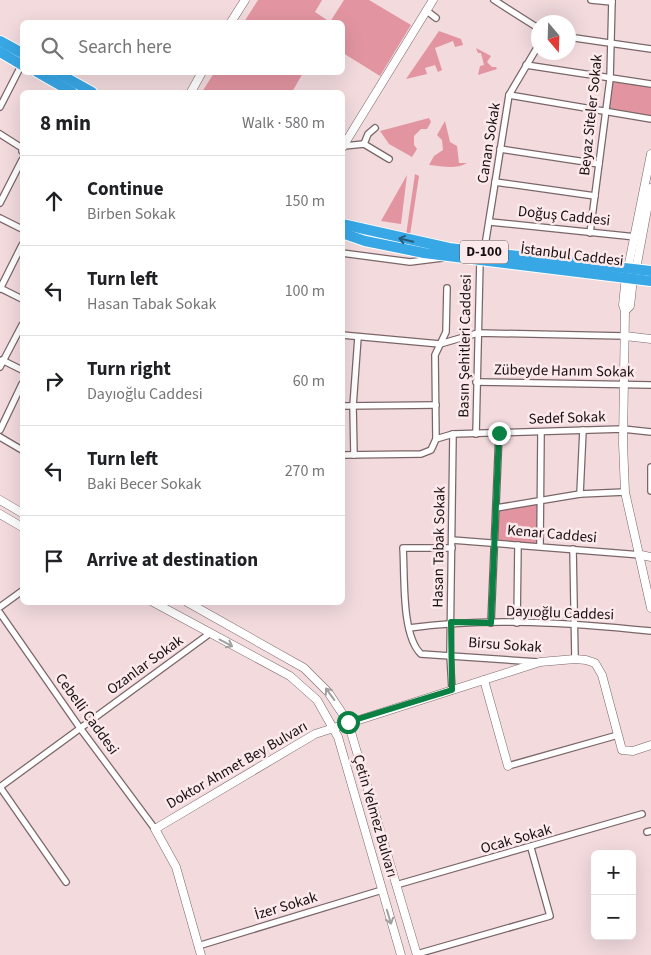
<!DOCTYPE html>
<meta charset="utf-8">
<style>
:root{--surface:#fff;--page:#f6f6f6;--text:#202124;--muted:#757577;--line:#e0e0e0}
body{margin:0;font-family:"Source Sans 3",sans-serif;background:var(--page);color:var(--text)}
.controls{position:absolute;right:15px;bottom:15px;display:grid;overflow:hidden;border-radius:8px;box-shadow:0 5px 20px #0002}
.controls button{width:45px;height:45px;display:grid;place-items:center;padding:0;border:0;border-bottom:1px solid var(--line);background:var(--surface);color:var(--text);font:25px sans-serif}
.compass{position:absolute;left:531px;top:15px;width:45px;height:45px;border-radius:50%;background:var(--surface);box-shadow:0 5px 20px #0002;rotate:161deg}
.stop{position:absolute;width:15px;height:15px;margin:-11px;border:4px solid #0b8043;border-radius:50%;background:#fff}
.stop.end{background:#0b8043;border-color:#fff;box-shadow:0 1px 5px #0008}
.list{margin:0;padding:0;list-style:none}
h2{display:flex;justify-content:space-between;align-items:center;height:65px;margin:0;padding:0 20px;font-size:21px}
h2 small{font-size:16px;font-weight:400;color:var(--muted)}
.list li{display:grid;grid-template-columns:32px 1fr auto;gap:15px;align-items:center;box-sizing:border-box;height:90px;padding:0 20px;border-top:1px solid var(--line)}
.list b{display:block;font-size:19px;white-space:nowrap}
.list p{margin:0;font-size:16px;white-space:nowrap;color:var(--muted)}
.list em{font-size:16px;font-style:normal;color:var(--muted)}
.icon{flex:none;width:28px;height:28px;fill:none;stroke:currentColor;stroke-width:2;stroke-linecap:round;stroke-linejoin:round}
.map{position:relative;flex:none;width:651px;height:955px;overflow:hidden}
.search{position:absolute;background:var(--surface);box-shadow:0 5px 20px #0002;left:20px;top:20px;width:325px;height:55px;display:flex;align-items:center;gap:12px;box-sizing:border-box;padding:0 18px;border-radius:8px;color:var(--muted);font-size:19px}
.panel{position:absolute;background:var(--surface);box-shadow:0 5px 20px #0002;left:20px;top:90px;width:325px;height:515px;border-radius:8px}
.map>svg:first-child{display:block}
.green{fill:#e295a1}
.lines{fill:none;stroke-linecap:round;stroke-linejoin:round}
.street-casing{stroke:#7a6668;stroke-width:8}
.secondary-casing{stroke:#7a6668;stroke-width:9}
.highway-casing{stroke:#fff;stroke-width:12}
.street{stroke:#fff;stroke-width:5.5}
.secondary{stroke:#fff;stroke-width:8}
.highway{stroke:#38a7e6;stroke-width:10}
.oneway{stroke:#285b7b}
.oneway2{stroke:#a29f9f}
.route{stroke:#0b8043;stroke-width:6}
.labels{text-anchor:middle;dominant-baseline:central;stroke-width:5;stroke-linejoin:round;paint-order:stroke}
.shield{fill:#fce9eb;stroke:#5c5052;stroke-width:1}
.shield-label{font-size:14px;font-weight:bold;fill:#170f10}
.street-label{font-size:15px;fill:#170f10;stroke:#fce9eb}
</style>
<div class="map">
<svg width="651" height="955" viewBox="0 0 651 955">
<rect width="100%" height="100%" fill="#f2dadd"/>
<!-- green -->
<g class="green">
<path d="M258 0H322L315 12 330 22 344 0H369L411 25 380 76 343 53 342 22H244Z"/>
<path d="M439 31 461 39 463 45 455 47 453 41 435 48 442 70 438 72 435 65 425 68 427 74 406 79Z"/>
<path d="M476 48 491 56 487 62 492 67H496L497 69 478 75 480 66 484 65 481 53H478Z"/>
<path d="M214 73V72L303 73 292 92H202Z"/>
<path d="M612 82 651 87V117L609 108Z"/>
<path d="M429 118 431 122 427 129H421L414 136V145L417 149 412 157 389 144 380 131Z"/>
<path d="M445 121 450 142 457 146 459 163H467C455 170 442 166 429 165L434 156 443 150 442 140 437 135Z"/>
<path d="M415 174 419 176 410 235H406Z"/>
<path d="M407 175 401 224 381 221Z"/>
<path d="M539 503 537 544 495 541 497 510Z"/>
</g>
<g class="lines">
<defs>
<g id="street">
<path d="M494 0 538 28"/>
<path d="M591 0 612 2"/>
<path d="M427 11 436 18"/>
<path d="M568 37 651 49"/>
<path d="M526 65 651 84"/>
<path d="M509 95 651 119"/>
<path d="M0 107 22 64"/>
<path d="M0 134 22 148V151"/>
<path d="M364 144 368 134 375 128"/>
<path d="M344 146 364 144 389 159"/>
<path d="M500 149 599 164"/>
<path d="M495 182 595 196"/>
<path d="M0 203 22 160"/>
<path d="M0 218 22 229"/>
<path d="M490 222 636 237"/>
<path d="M590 233 610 79 612 0"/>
<path d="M484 252 509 95 538 46"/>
<path d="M342 253 410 262 442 258"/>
<path d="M0 288 22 299"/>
<path d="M0 289 22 245"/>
<path d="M342 335 440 344 478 333 625 336"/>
<path d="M2 360 22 370"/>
<path d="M0 367 22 325"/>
<path d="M476 382 651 385"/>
<path d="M342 406 436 405"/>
<path d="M0 430 22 384"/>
<path d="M476 434 480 260"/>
<path d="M0 437 22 450"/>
<path d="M436 439 435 355 446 332 447 288"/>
<path d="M342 455 421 454 431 450 436 439 453 434 623 429 651 432"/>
<path d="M354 455 353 406 358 337"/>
<path d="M651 467V491"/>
<path d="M580 494 583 430"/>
<path d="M496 508 580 494 625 492"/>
<path d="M452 540 641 555"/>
<path d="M540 546 541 432"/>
<path d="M452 548H403C405 575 401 635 421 654L538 662"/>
<path d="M573 549 575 659"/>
<path d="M0 607 22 591"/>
<path d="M0 613 80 728 155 829"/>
<path d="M491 623 499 433"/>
<path d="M517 623 518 545"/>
<path d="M409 628C489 617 571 623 651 631"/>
<path d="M452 690 450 655 453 434"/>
<path d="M508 766 618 735"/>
<path d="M0 787 209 634"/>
<path d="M0 787 66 882"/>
<path d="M647 832 651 831"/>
<path d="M396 885 642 814"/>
<path d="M198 946 382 890"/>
<path d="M417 954 550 916 531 848"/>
</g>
<g id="secondary">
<path d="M231 22 245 0"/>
<path d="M191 92 202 72"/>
<path d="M342 148 433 0"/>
<path d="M628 268 651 154"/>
<path d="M636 269 651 188"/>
<path d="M626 276 623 305 625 311 623 443 625 492 651 608"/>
<path d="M625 311 630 306 633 278"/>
<path d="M625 336 651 339"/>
<path d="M0 500 22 513"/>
<path d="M0 514 22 527"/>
<path d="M641 555 651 557"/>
<path d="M153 602 290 676 317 700 338 737 401 955"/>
<path d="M187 602 304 668 328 692 348 722 417 955"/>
<path d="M484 680 508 766"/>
<path d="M201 955 176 867 155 829 315 734 540 662 575 659 586 660 595 663 602 675 622 750 633 751 651 745"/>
</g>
<g id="highway">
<path d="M0 41 22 53"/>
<path d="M0 52 22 65"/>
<path d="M37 72 72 92"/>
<path d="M56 72 92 92"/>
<path d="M342 224 449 248 651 271"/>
<path d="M342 233 365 241 424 253 651 281"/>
</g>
</defs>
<!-- street casing -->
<use href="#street" class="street-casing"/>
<!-- secondary casing -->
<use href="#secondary" class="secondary-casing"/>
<!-- highway casing -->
<use href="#highway" class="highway-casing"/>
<!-- street -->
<use href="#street" class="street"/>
<!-- secondary -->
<use href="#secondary" class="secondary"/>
<!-- highway -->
<use href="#highway" class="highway"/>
</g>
<!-- one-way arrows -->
<defs><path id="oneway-shaft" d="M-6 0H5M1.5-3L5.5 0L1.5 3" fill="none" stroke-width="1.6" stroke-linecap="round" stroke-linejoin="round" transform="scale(1.25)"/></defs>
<use class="oneway" href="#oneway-shaft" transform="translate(406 240) rotate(-167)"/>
<g class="oneway2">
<use href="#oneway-shaft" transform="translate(226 643) rotate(28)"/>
<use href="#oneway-shaft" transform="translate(330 694) rotate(-126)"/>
<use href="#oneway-shaft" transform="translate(389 917) rotate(73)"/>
</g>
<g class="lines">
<!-- route -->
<path class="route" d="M348 722 452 690 451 622 491 623 499 433"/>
</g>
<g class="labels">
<!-- shield labels -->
<rect class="shield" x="460" y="240.5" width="48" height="23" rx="4"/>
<g class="shield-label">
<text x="484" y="252">D-100</text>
</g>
<!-- street labels -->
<g class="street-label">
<text transform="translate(591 115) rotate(-84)">Beyaz Siteler Sokak</text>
<text transform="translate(489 143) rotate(-81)">Canan Sokak</text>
<text transform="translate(564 216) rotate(6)">Doğuş Caddesi</text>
<text transform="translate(572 255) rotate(7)">İstanbul Caddesi</text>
<text transform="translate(465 346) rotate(-89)">Basın Şehitleri Caddesi</text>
<text transform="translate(564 371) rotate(1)">Zübeyde Hanım Sokak</text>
<text transform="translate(567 418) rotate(-2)">Sedef Sokak</text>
<text transform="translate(552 534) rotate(5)">Kenar Caddesi</text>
<text transform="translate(439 547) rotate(-89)">Hasan Tabak Sokak</text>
<text transform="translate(560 613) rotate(2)">Dayıoğlu Caddesi</text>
<text transform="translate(505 645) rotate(4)">Birsu Sokak</text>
<text transform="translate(145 665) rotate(-36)">Ozanlar Sokak</text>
<text transform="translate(87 714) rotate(54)">Cebelli Caddesi</text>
<text transform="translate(237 765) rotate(-30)">Doktor Ahmet Bey Bulvarı</text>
<text transform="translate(375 816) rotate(74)">Çetin Yelmez Bulvarı</text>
<text transform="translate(516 839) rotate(-16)">Ocak Sokak</text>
<text transform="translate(286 906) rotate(-17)">İzer Sokak</text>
</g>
</g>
</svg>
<div class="controls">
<button>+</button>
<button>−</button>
</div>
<svg class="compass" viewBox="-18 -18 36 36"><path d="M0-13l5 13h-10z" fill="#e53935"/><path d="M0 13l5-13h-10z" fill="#757577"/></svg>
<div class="stop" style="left:348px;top:722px"></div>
<div class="stop end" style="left:499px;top:433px"></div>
<div class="search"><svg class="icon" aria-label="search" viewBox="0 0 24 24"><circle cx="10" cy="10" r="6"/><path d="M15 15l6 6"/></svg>Search here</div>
<section class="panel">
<h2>8 min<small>Walk · 580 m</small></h2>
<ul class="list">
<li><svg class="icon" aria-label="ahead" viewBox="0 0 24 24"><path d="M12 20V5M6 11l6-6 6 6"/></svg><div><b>Continue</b><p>Birben Sokak</p></div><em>150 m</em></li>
<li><svg class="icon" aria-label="left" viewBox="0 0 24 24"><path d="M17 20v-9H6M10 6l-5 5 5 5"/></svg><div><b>Turn left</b><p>Hasan Tabak Sokak</p></div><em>100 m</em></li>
<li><svg class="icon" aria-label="right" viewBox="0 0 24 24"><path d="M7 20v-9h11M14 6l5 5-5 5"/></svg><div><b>Turn right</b><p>Dayıoğlu Caddesi</p></div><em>60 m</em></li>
<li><svg class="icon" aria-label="left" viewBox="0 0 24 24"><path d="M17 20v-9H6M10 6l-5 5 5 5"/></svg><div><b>Turn left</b><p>Baki Becer Sokak</p></div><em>270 m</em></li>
<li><svg class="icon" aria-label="arrive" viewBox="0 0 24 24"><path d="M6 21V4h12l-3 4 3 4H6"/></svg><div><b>Arrive at destination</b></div></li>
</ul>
</section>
</div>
